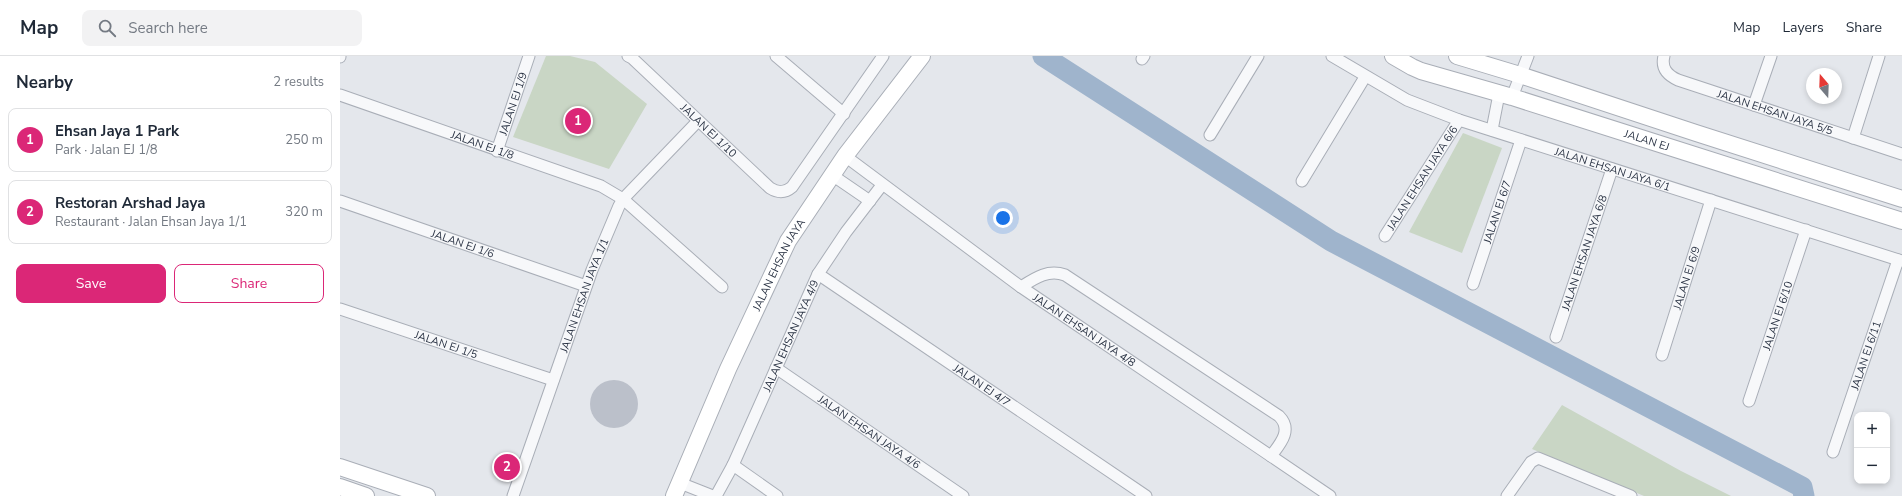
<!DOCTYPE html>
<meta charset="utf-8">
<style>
:root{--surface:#fff;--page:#f2f2f3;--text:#1f2937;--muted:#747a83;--line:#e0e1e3;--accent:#db2777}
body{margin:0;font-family:"Nunito Sans",sans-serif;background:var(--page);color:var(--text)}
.controls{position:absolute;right:12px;bottom:12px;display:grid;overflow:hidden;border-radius:8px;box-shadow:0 2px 6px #0003}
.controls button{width:36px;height:36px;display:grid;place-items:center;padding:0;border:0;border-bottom:1px solid var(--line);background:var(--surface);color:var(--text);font:20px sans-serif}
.compass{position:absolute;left:1466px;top:12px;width:36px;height:36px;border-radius:50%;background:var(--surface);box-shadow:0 2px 6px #0003;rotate:341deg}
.you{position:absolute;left:663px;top:162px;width:14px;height:14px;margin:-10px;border:3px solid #fff;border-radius:50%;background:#1a73e8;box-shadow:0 0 0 6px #1a73e833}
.badge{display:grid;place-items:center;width:26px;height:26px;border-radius:50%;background:var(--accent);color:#fff;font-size:13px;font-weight:700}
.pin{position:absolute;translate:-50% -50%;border:2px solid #fff;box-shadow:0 1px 4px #0006}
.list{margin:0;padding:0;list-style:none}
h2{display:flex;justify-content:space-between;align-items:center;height:52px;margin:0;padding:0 16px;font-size:17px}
h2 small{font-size:13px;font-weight:400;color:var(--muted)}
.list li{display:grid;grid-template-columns:26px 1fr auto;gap:12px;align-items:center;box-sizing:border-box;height:64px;margin:0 8px 8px;padding:0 8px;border:1px solid var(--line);border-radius:8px}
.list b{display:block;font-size:15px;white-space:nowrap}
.list p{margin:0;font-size:13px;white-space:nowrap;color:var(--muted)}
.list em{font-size:13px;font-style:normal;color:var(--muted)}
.actions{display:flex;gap:8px;padding:12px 16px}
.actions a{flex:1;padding:9px 0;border:1px solid var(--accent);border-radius:8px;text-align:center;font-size:14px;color:var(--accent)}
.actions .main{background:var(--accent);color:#fff}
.icon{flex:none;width:22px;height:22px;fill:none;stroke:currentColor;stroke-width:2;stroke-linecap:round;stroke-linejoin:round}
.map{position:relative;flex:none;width:1562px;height:440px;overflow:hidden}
header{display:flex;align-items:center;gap:24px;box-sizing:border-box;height:56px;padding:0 20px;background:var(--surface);border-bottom:1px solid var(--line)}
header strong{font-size:19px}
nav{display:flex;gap:22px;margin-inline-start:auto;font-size:14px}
.search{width:280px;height:36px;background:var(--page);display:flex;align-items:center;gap:10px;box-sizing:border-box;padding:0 14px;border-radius:8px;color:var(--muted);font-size:15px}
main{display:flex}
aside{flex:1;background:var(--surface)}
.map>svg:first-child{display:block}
.green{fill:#c9d6c5}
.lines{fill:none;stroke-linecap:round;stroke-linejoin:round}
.river{stroke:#9fb4cc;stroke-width:21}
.building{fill:#bbc0ca}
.street-casing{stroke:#a9aeb7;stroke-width:13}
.secondary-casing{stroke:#a9aeb7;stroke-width:18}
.street{stroke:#f7f8fa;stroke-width:11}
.secondary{stroke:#fff;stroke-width:16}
.labels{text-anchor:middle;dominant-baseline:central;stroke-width:3;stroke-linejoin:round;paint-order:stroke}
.street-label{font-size:11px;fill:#2b3445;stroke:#f4f6f9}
</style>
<header>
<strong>Map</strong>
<div class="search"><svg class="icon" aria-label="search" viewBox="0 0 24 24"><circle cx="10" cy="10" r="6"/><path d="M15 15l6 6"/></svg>Search here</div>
<nav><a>Map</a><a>Layers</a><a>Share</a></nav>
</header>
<main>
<aside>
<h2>Nearby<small>2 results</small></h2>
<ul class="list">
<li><span class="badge">1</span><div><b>Ehsan Jaya 1 Park</b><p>Park · Jalan EJ 1/8</p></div><em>250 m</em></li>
<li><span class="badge">2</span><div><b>Restoran Arshad Jaya</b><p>Restaurant · Jalan Ehsan Jaya 1/1</p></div><em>320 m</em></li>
</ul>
<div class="actions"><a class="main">Save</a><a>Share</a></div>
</aside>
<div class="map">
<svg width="1562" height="440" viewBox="0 0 1562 440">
<rect width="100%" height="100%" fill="#e4e7ec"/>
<!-- green -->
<g class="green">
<path d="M206 0H230L255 6 307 48 269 113 173 81Z"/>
<path d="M1123 77 1162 92 1122 197 1069 176Z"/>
<path d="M1222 349 1341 415 1391 440H1304L1192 393Z"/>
</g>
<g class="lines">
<!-- river -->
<path class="river" d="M703 0 991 185 1462 431 1464 440"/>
</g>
<!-- building -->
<circle class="building" cx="274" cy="348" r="24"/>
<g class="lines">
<defs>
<g id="street">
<path id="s1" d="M288 0 292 2 430 132C438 137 445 137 452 131L543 0"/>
<path d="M436 0 504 58"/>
<path id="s2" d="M992 0 1067 44 1119 64 1562 205"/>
<path id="s3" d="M1324 0C1321 12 1327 19 1338 24L1562 98"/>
<path d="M0 1V0"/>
<path d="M802 3 804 0"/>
<path id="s4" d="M0 39 261 130 283 143 382 231"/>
<path d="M1172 41 1188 0"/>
<path d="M1414 49 1431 0"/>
<path d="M1152 74 1159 38"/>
<path d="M870 79 918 0"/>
<path d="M1513 82 1539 0"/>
<path id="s5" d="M157 95 189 0"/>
<path id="s6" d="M505 100 681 231 990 440"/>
<path d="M492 119 530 145"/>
<path d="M962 125 1025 21"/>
<path id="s7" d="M0 145 246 230"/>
<path id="s8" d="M1045 180 1119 64"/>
<path id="s9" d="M478 218 806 440"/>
<path id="s10" d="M1133 228 1181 84"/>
<path d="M681 231C695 222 708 213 725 219L939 360C953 374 940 388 931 400"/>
<path id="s11" d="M0 253 213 324"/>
<path id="s12" d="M1216 281 1272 113"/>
<path id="s13" d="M1322 299 1371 144"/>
<path id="s14" d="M436 312 623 440"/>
<path id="s15" d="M1409 345 1466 174"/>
<path id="s16" d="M1493 396 1558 204"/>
<path d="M393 409 437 440"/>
<path d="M340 427 373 440"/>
<path id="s17" d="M173 440 252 214 279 150 283 143 358 65"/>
<path id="s18" d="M376 440 393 409 478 218 506 176 542 129"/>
<path d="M1167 440 1191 406 1198 402 1291 440"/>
</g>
<g id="secondary">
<path id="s19" d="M1053 0 1072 11 1081 15 1172 41 1562 165"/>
<path d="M1117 0 1180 19 1356 77 1562 143"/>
<path d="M0 411 87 440"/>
<path d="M0 431 26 440"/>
<path id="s20" d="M334 440 388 313 448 185 505 100 582 0"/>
</g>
</defs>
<!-- street casing -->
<use href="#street" class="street-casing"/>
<!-- secondary casing -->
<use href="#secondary" class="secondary-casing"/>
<!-- street -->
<use href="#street" class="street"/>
<!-- secondary -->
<use href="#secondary" class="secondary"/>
</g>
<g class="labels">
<!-- street labels -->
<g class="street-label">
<text stroke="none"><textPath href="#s5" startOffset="50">JALAN EJ 1/9</textPath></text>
<text stroke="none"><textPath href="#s3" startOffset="133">JALAN EHSAN JAYA 5/5</textPath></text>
<text stroke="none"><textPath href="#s1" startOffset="110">JALAN EJ 1/10</textPath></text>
<text stroke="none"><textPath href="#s19" startOffset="268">JALAN EJ</textPath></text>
<text stroke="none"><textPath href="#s4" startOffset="151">JALAN EJ 1/8</textPath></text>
<text stroke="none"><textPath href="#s2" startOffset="304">JALAN EHSAN JAYA 6/1</textPath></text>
<text stroke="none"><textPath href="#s8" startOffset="69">JALAN EHSAN JAYA 6/6</textPath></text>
<text stroke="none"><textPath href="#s10" startOffset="76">JALAN EJ 6/7</textPath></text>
<text stroke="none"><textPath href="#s7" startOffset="130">JALAN EJ 1/6</textPath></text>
<text stroke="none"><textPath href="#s12" startOffset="89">JALAN EHSAN JAYA 6/8</textPath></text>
<text stroke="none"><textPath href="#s20" startOffset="254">JALAN EHSAN JAYA</textPath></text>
<text stroke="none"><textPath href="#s13" startOffset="81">JALAN EJ 6/9</textPath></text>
<text stroke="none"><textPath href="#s17" startOffset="213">JALAN EHSAN JAYA 1/1</textPath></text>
<text stroke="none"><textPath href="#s15" startOffset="90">JALAN EJ 6/10</textPath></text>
<text stroke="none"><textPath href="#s6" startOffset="296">JALAN EHSAN JAYA 4/8</textPath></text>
<text stroke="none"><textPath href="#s18" startOffset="177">JALAN EHSAN JAYA 4/9</textPath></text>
<text stroke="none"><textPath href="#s11" startOffset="112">JALAN EJ 1/5</textPath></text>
<text stroke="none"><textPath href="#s16" startOffset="102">JALAN EJ 6/11</textPath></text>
<text stroke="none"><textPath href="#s9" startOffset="198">JALAN EJ 4/7</textPath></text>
<text stroke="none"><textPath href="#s14" startOffset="113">JALAN EHSAN JAYA 4/6</textPath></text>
</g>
</g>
</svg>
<div class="controls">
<button>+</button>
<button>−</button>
</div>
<svg class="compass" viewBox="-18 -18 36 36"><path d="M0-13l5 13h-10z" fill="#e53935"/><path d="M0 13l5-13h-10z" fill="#747a83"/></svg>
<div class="you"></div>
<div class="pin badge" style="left:238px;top:65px">1</div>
<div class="pin badge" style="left:167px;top:411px">2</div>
</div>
</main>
